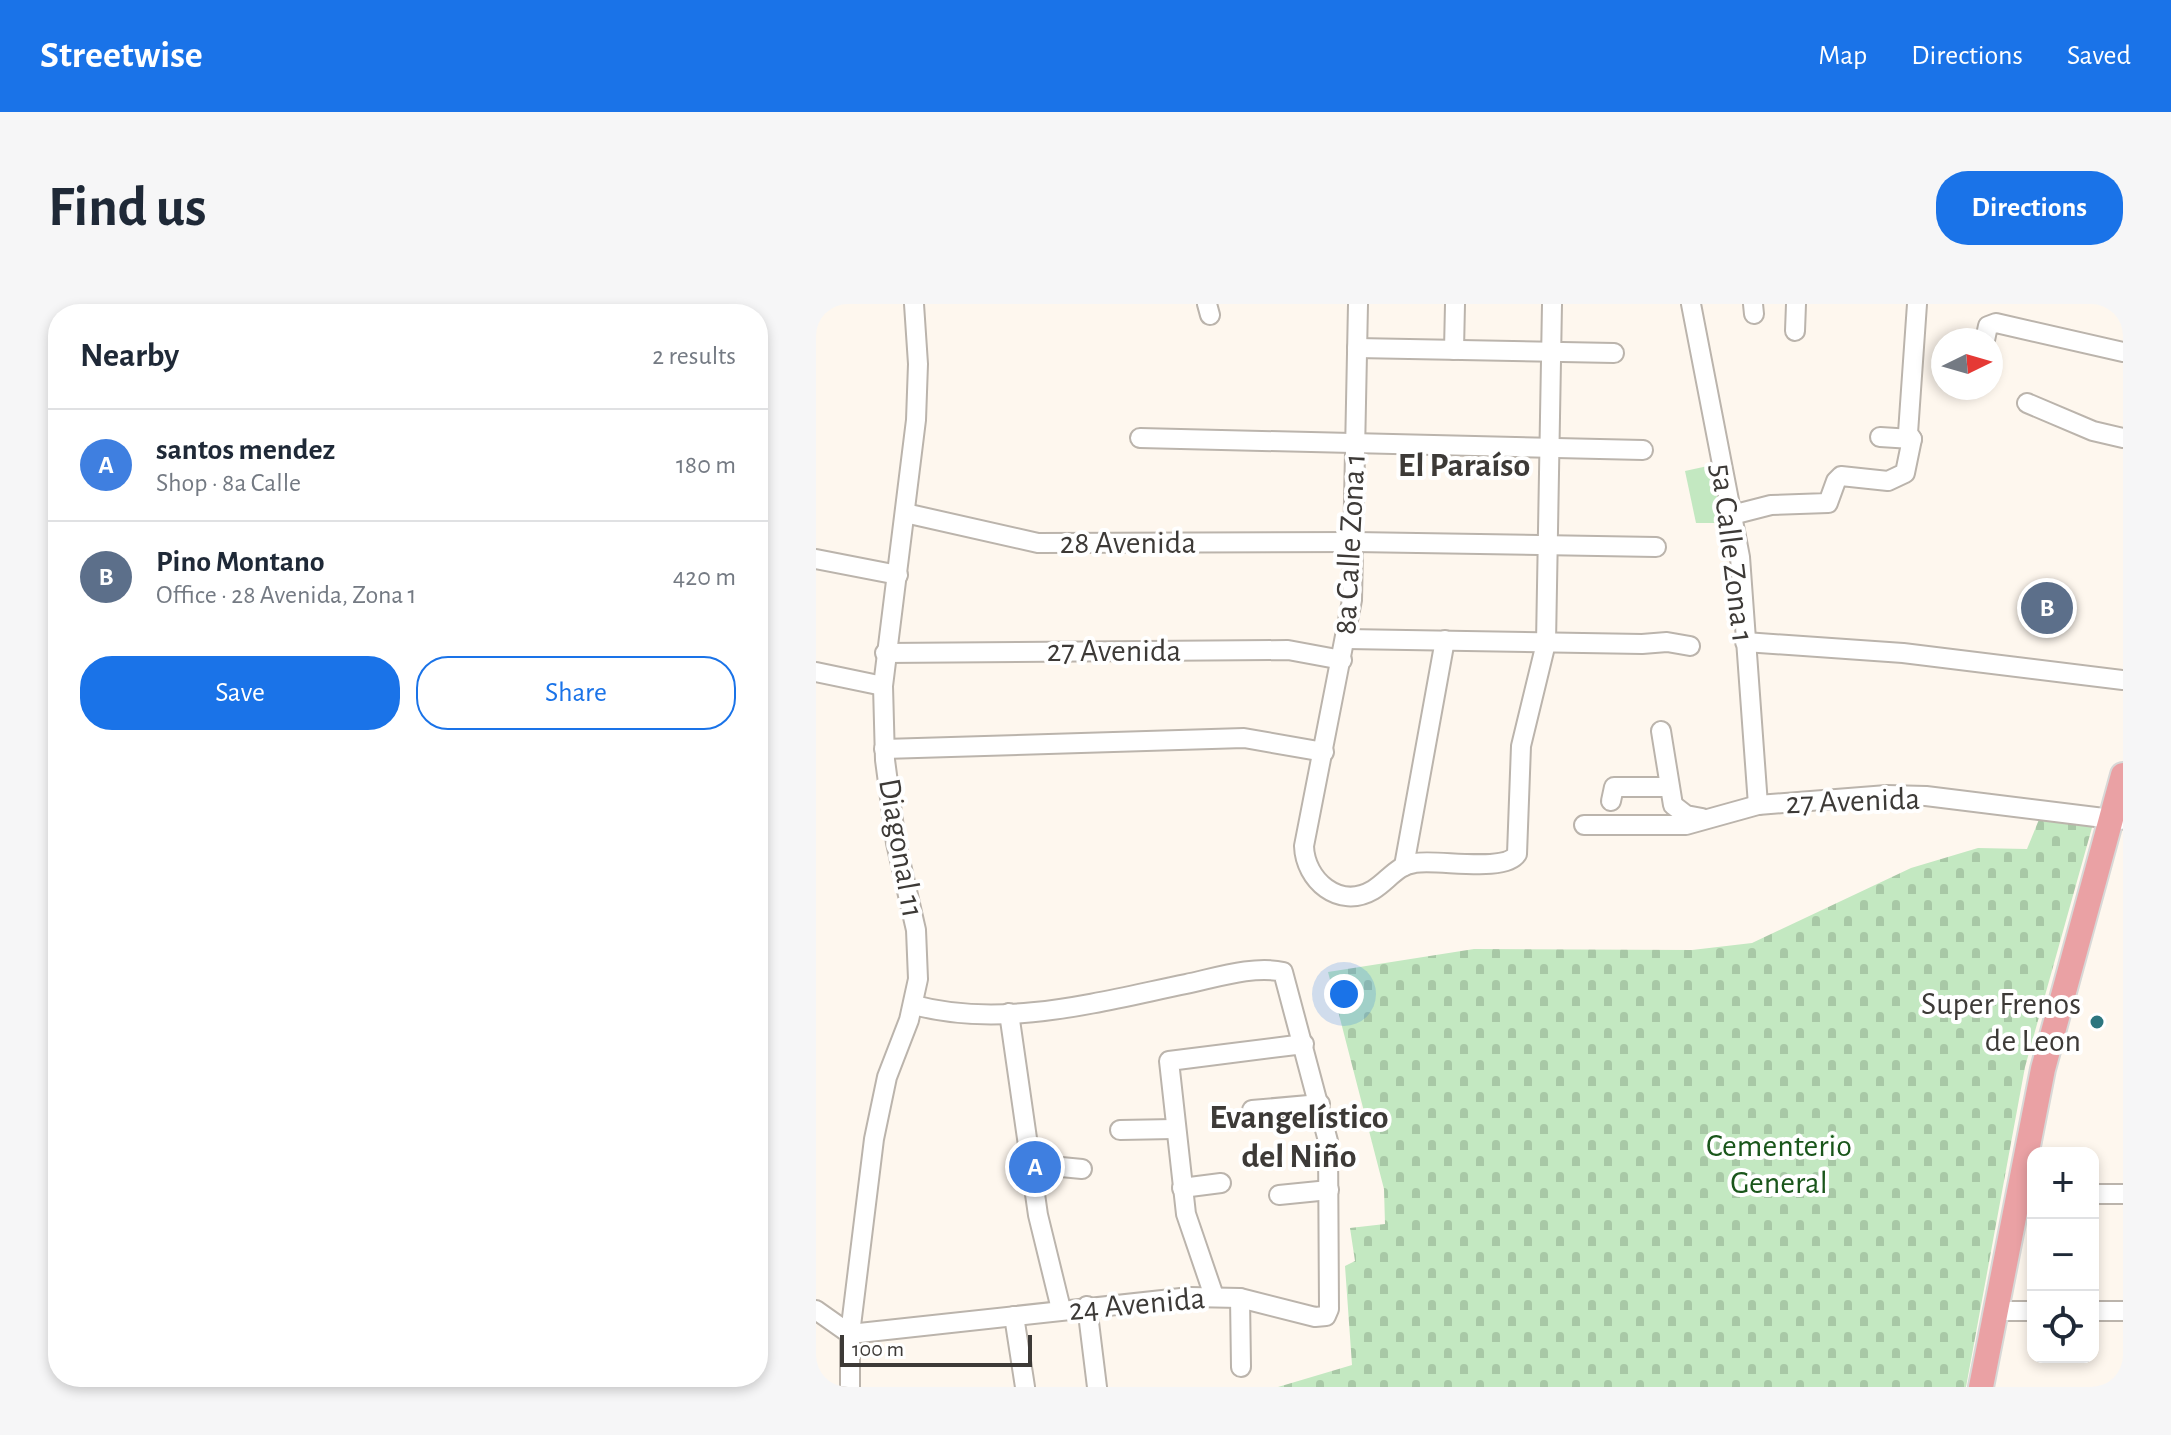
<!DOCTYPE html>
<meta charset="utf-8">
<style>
:root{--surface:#fff;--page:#f6f6f7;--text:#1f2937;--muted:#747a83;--line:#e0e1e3;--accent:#1a73e8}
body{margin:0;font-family:"Alegreya Sans",sans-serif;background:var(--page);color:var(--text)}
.controls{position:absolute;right:24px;bottom:24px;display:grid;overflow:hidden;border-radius:16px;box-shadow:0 4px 12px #0003}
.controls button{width:72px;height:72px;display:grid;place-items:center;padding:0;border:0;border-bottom:2px solid var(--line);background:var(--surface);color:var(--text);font:40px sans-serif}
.compass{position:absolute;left:1115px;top:24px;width:72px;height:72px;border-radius:50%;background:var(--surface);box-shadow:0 4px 12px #0003;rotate:85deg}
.scale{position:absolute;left:24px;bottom:20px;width:192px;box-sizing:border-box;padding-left:8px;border:4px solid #3d3a37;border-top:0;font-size:22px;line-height:28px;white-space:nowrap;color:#3d3a37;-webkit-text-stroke:6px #fff;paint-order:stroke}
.you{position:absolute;left:528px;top:690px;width:28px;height:28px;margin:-20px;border:6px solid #fff;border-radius:50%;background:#1a73e8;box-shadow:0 0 0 12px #1a73e833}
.badge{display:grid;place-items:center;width:52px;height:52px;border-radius:50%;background:var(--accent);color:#fff;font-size:26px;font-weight:700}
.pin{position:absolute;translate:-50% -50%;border:4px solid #fff;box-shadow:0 2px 8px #0006}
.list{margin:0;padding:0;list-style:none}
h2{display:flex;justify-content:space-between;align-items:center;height:104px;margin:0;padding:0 32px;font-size:34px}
h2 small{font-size:26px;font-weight:400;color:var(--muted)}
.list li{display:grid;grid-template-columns:52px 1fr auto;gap:24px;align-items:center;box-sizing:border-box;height:112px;padding:0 32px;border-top:2px solid var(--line)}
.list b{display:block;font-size:30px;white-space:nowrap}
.list p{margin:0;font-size:26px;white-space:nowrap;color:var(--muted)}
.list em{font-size:26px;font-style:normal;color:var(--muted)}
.actions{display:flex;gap:16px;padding:24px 32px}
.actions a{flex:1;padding:18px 0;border:2px solid var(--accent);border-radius:32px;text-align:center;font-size:28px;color:var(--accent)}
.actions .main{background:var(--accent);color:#fff}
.icon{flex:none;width:44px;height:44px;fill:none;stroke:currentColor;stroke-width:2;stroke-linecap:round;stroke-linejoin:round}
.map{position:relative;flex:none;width:1307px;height:1083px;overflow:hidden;border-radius:32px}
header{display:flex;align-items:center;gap:48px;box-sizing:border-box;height:112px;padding:0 40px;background:var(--accent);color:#fff}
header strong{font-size:38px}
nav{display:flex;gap:44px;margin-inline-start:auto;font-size:28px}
.intro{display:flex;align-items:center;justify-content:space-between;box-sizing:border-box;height:192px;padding:0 48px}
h1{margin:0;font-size:56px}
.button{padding:20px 36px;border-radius:32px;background:var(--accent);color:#fff;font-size:28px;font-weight:700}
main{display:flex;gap:48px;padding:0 48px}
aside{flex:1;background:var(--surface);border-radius:32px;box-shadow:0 4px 12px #0003}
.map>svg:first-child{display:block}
.cemetery{fill:url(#cemetery-stones)}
.pitch{fill:#c3e8c1}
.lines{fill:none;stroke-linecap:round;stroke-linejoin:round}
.minor-casing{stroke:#bbb4ac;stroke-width:22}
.major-casing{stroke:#d8d8d7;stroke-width:28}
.minor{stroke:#fff;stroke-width:18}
.major{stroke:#eaa1a4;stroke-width:24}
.poi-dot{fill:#2d767f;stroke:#fff;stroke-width:3}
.labels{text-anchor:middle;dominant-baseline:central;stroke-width:8;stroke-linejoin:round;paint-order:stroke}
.street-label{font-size:32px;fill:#3d3a37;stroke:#fff}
.poi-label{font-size:32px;fill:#3d3a37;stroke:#fff;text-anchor:end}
.park-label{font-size:32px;fill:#1a561b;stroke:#fff}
.neighbourhood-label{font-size:34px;font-weight:bold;fill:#3d3a37;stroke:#fff}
</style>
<header>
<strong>Streetwise</strong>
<nav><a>Map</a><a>Directions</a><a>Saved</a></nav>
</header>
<div class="intro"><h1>Find us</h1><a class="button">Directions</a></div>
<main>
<aside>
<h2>Nearby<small>2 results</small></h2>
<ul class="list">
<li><span class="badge" style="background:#3f7fe0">A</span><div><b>santos mendez</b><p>Shop · 8a Calle</p></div><em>180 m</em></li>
<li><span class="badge" style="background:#5c6f8a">B</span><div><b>Pino Montano</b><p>Office · 28 Avenida, Zona 1</p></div><em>420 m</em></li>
</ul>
<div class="actions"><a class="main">Save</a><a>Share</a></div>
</aside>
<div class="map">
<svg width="1307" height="1083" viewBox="0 0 1307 1083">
<defs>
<pattern id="cemetery-stones" width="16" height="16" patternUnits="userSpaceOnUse" patternTransform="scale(2)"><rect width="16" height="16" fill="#c3e8c1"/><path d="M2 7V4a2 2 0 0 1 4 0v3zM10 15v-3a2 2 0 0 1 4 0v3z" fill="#a8c8a6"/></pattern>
</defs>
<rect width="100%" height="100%" fill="#fef7ee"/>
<!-- cemetery -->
<path class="cemetery" d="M1224 513 1277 520 1209 763 1150 1083H462L536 1061 529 962 539 957 534 924 569 920 568 885 512 668 658 645 876 646 936 639 1095 564 1162 544 1211 545Z"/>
<!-- pitch -->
<path class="pitch" d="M901 160 911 219H880L869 167Z"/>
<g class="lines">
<defs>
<g id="minor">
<path d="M391 0 394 11"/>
<path d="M542 0 536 296 488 542C489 576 523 606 557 586 572 577 581 561 599 559 622 555 689 569 701 550L705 442 730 339 736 0"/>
<path d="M875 0 924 253 942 501"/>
<path d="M937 0 938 10"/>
<path d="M979 27 980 0"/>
<path d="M1169 36 1172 22 1180 19 1307 48"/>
<path d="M541 44 798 49"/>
<path d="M638 46 639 0"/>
<path d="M1211 99 1277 127 1307 134"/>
<path d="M1064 133 1096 135"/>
<path d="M324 134 827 146"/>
<path d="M89 209 222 239 539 238 840 243"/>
<path d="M916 211 955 201 1012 199 1020 177 1025 172 1072 177 1089 169 1096 135 1092 129 1101 0"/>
<path d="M0 255 82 271"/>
<path d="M531 335 826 340 851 338 874 342"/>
<path d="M929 338 1087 349 1307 376"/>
<path d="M69 349 472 346 526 356"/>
<path d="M0 368 67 382"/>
<path d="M845 427 857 501 870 511 886 514"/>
<path d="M68 445 428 434 508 448"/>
<path d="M795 497 798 483H852"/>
<path d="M768 521H870L942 501 1071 491 1110 492 1304 516"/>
<path d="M588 562 629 336"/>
<path d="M193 709 222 911 245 1005"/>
<path d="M436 806 504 800"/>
<path d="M304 826 358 825"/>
<path d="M214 860 266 865"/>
<path d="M366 884 405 879"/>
<path d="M1277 890H1307"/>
<path d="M463 891 513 886"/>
<path d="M398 992 370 910 353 757 488 740"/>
<path d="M424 994 425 1063"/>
<path d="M271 1002 281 1083"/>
<path d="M0 1006 34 1030"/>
<path d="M1179 1007H1217"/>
<path d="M1277 1007H1307"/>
<path d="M198 1012 209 1083"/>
<path d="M34 1030 374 993 424 994 499 1013 510 1012 513 1005 512 837 467 668C438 661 399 674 370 680 282 698 187 725 98 701"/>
<path d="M34 1083V1030L58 835 71 773 93 716 102 675 100 626 80 539 69 456 67 382 100 116 102 60 98 0"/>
</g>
<path id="major" d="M1165 1083 1227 765 1307 471"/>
</defs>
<!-- minor casing -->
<use href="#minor" class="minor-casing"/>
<!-- major casing -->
<use href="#major" class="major-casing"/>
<!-- minor -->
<use href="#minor" class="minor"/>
<!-- major -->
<use href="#major" class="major"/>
</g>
<!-- markers -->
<circle class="poi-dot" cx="1281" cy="718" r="8"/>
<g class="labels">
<!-- street labels -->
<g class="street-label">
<text x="312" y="239">28 Avenida</text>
<text transform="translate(534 240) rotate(-87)">8a Calle Zona 1</text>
<text transform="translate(916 249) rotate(83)">5a Calle Zona 1</text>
<text x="298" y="347">27 Avenida</text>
<text transform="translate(1037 497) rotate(-2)">27 Avenida</text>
<text transform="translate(85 544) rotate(80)">Diagonal 11</text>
<text transform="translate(321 1000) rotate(-5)">24 Avenida</text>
</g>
<!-- poi labels -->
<g class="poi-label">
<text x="1265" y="700">Super Frenos<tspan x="1265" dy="37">de Leon</tspan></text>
</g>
<!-- park labels -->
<g class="park-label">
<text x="963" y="842">Cementerio<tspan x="963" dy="37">General</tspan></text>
</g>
<!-- neighbourhood labels -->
<g class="neighbourhood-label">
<text x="648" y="162">El Paraíso</text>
<text x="483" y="814">Evangelístico<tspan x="483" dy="39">del Niño</tspan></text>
</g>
</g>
</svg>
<div class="controls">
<button>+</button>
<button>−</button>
<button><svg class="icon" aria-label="locate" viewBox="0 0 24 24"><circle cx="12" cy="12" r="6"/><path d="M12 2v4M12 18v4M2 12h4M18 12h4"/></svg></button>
</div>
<svg class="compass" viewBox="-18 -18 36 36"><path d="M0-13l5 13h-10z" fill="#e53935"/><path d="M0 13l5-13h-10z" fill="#747a83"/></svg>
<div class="scale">100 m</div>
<div class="you"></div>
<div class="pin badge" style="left:219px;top:863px;background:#3f7fe0">A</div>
<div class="pin badge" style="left:1231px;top:304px;background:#5c6f8a">B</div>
</div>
</main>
